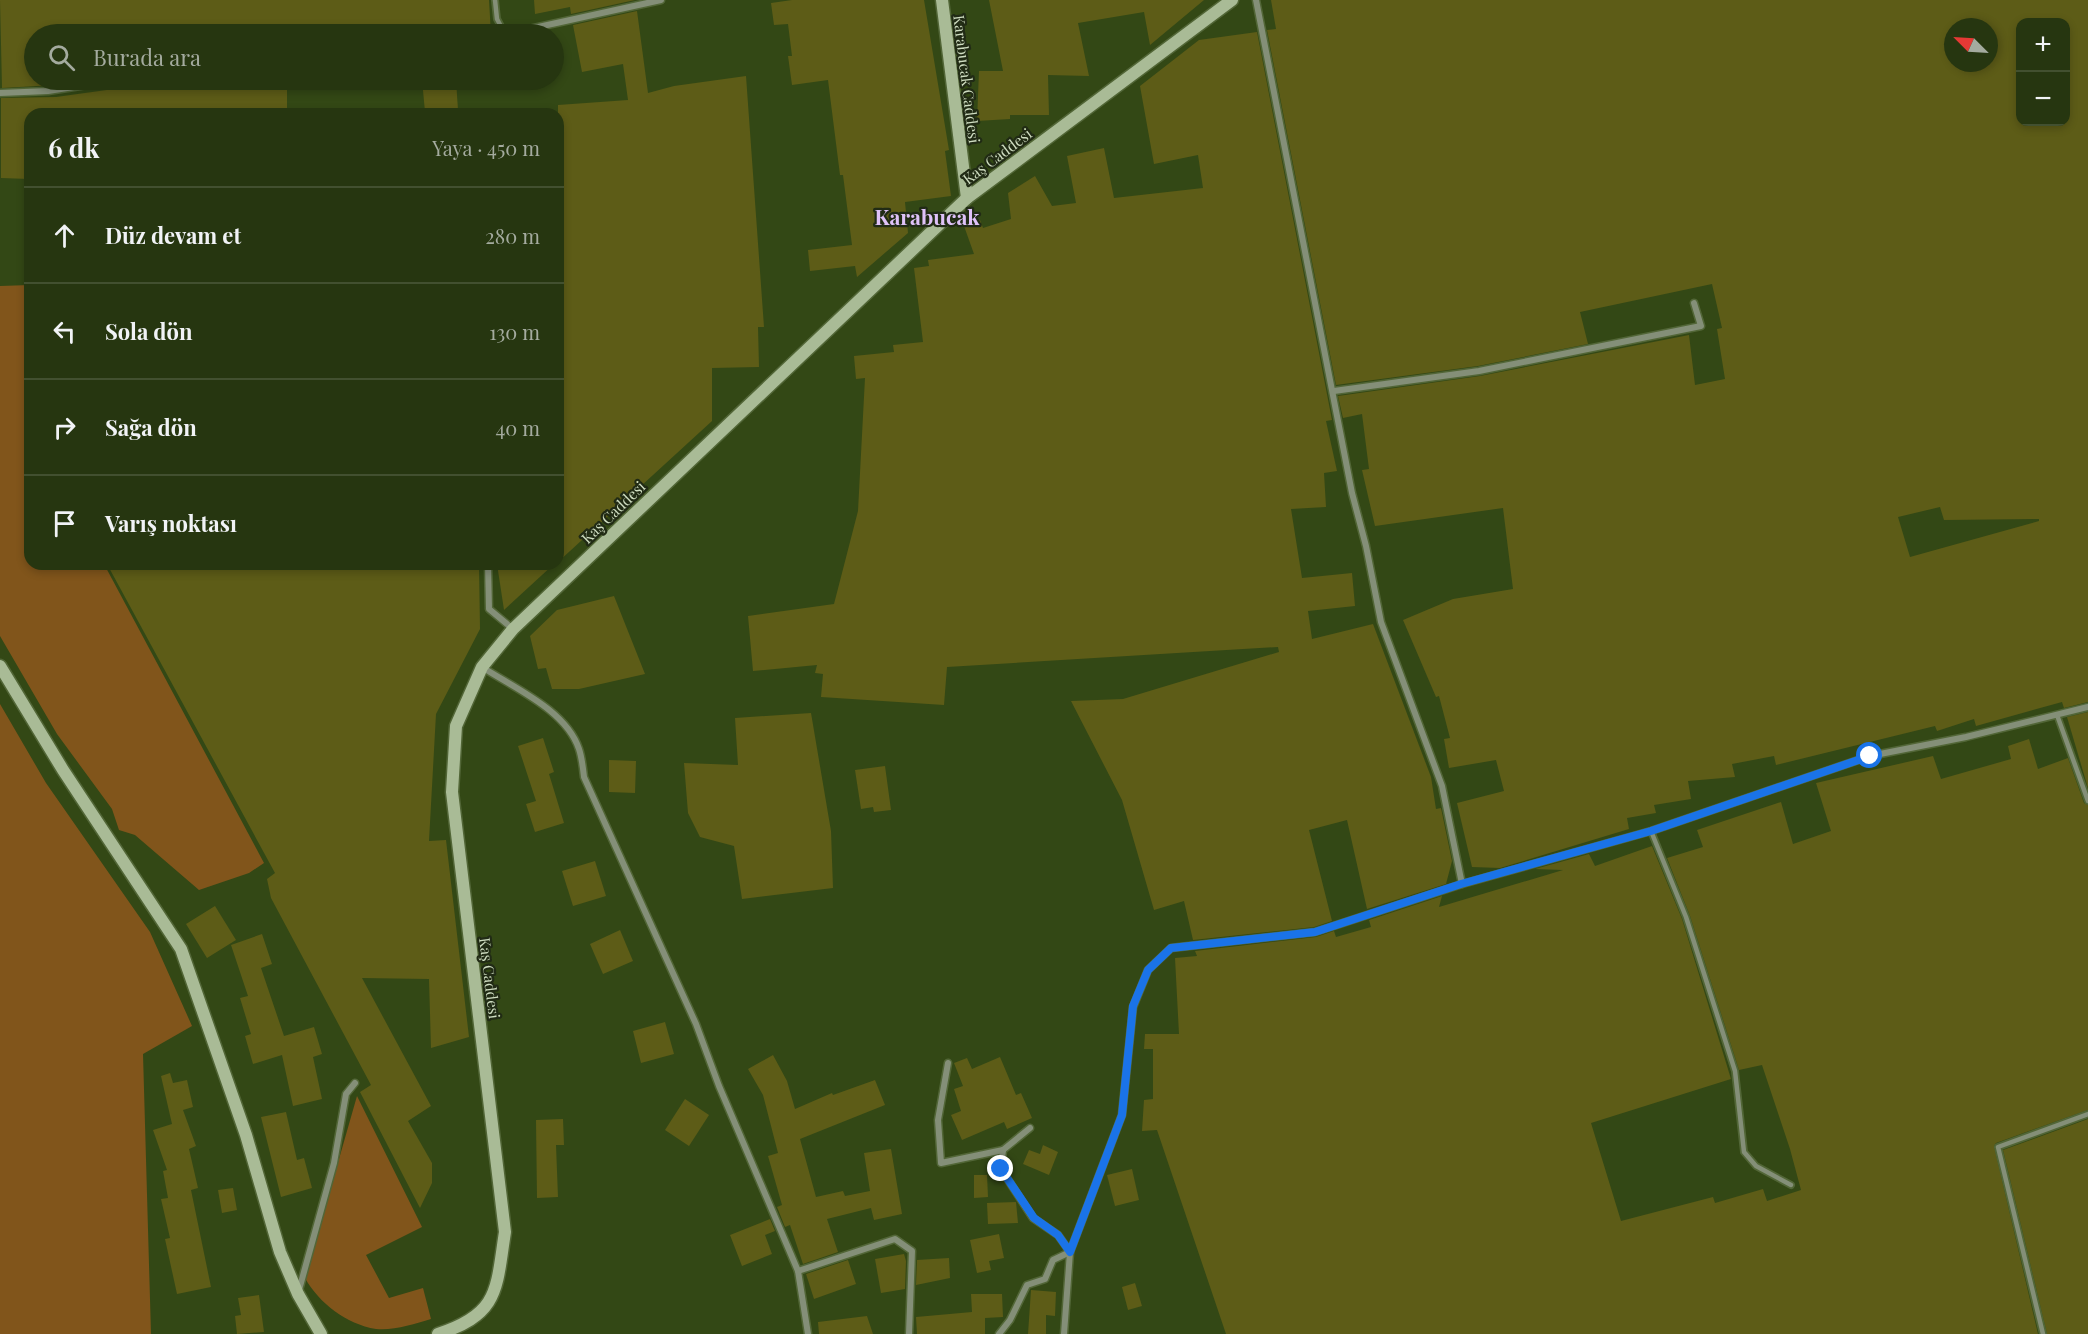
<!DOCTYPE html>
<html lang="tr">
<meta charset="utf-8">
<style>
:root{--surface:#263610;--page:#32411e;--text:#f1f3f6;--muted:#a4ab9f;--line:#425030}
body{margin:0;font-family:"Playfair Display",serif;background:var(--page);color:var(--text)}
.controls{position:absolute;right:18px;top:18px;display:grid;overflow:hidden;border-radius:12px;box-shadow:0 3px 9px #0003}
.controls button{width:54px;height:54px;display:grid;place-items:center;padding:0;border:0;border-bottom:2px solid var(--line);background:var(--surface);color:var(--text);font:30px sans-serif}
.compass{position:absolute;left:1944px;top:18px;width:54px;height:54px;border-radius:50%;background:var(--surface);box-shadow:0 3px 9px #0003;rotate:294deg}
.stop{position:absolute;width:18px;height:18px;margin:-14px;border:4px solid #1a73e8;border-radius:50%;background:#fff}
.stop.end{background:#1a73e8;border-color:#fff;box-shadow:0 2px 6px #0008}
.list{margin:0;padding:0;list-style:none}
h2{display:flex;justify-content:space-between;align-items:center;height:78px;margin:0;padding:0 24px;font-size:26px}
h2 small{font-size:20px;font-weight:400;color:var(--muted)}
.list li{display:grid;grid-template-columns:39px 1fr auto;gap:18px;align-items:center;box-sizing:border-box;height:96px;padding:0 24px;border-top:2px solid var(--line)}
.list b{display:block;font-size:22px;white-space:nowrap}
.list em{font-size:20px;font-style:normal;color:var(--muted)}
.icon{flex:none;width:33px;height:33px;fill:none;stroke:currentColor;stroke-width:2;stroke-linecap:round;stroke-linejoin:round}
.map{position:relative;flex:none;width:2088px;height:1334px;overflow:hidden}
.search{position:absolute;background:var(--surface);box-shadow:0 3px 9px #0003;left:24px;top:24px;width:540px;height:66px;display:flex;align-items:center;gap:15px;box-sizing:border-box;padding:0 21px;border-radius:33px;color:var(--muted);font-size:22px}
.panel{position:absolute;background:var(--surface);box-shadow:0 3px 9px #0003;left:24px;top:108px;width:540px;height:462px;border-radius:18px}
.map>svg:first-child{display:block}
.green{fill:#81551b}
.building{fill:#5d5c17;fill-rule:evenodd}
.lines{fill:none;stroke-linecap:round;stroke-linejoin:round}
.lane-casing{stroke:#526637;stroke-width:8}
.street-casing{stroke:#526637;stroke-width:9}
.secondary-casing{stroke:#526637;stroke-width:15}
.lane{stroke:#848f78;stroke-width:4.5}
.street{stroke:#848f78;stroke-width:6}
.secondary{stroke:#a9bb96;stroke-width:12}
.route{stroke:#1a73e8;stroke-width:8}
.labels{text-anchor:middle;dominant-baseline:central;stroke-width:4.5;stroke-linejoin:round;paint-order:stroke}
.street-label{font-size:15px;fill:#cfddc1;stroke:#212b15}
.district-label{font-size:21px;font-weight:bold;fill:#dfc2f8;stroke:#212b15}
</style>
<div class="map">
<svg width="2088" height="1334" viewBox="0 0 2088 1334">
<rect width="100%" height="100%" fill="#334815"/>
<!-- green -->
<g class="green">
<path d="M30 285V564H104L264 863 249 873 199 890 135 835 119 830 112 809 57 734 0 636V286Z"/>
<path d="M0 704 46 783 150 932 192 1026 143 1054 151 1334H0Z"/>
<path d="M357 1096 422 1227 366 1255 389 1298 423 1288 431 1319C414 1324 393 1331 376 1329 346 1324 319 1303 305 1278Z"/>
</g>
<!-- building -->
<g class="building">
<path d="M0 0H489L491 34H34V80H55V85L2 88Z"/>
<path d="M534 0H635L571 14 570 7 535 14Z"/>
<path d="M792 0H924L949 150 945 151 951 196 905 202 908 233 857 277 855 266 810 271 808 250 852 245 843 175H840L828 80 792 85 788 56H792L788 24 774 25 771 3Z"/>
<path d="M989 0H1204L1150 45 1144 12 1078 23 1089 76 1048 75 1049 115H1010V119L977 121 979 71H1003Z"/>
<path d="M1271 0H2088V702L2064 708 2062 702 1976 726 1974 719 1937 731 1935 726 1776 765 1774 756 1732 764 1735 777 1688 781 1691 799 1654 805 1656 813 1627 818 1629 829 1500 868 1472 867 1457 803 1504 791 1496 760 1449 768 1444 739 1450 738 1439 696 1436 697 1403 620 1453 599 1513 589 1503 508 1375 526 1362 470 1369 469 1362 414 1343 418 1338 396 1480 376 1689 335 1695 385 1725 379 1717 329 1722 328 1712 284 1580 312 1588 344 1478 366 1336 385 1267 30 1276 29ZM2020 22H2066V122H2020ZM1953 27H1989V63H1953ZM1940 507 1944 520 2039 519V521L1910 557 1898 517Z"/>
<path d="M637 11 648 93 674 86 746 76 764 327H758L759 367 712 368V421L558 562V105L628 100 623 64 582 72 573 25Z"/>
<path d="M1257 32 1332 420 1326 421 1337 471 1324 473 1326 507 1291 509 1302 578 1352 573 1355 606 1308 611 1312 639 1373 624 1431 777 1436 809 1441 808 1452 861 1446 884 1367 909 1347 820 1309 830 1332 921 1314 927 1193 940 1184 901 1154 910 1122 800 1071 701 1123 699 1279 652 1278 647 947 667 944 705 821 697 823 674 815 673 817 665 753 671 748 616 834 604 858 511 865 378 856 379 854 356 894 352 893 345 923 342 914 268 929 266 928 260 974 254 964 226 980 220 983 228 1011 219 1008 193 1035 176 1052 206 1076 203 1067 156 1104 148 1114 198 1203 188 1198 155 1154 164 1140 86 1199 40Z"/>
<path d="M179 80H287V114H30L29 179 1 178V98L56 97Z"/>
<path d="M422 80H456L458 110 425 112Z"/>
<path d="M107 564H479L480 629 436 714 429 841 446 840 469 1037 431 1048 429 979 362 978 431 1106 408 1121 432 1163V1183L420 1208 360 1092 371 1085 271 898 267 879 275 873Z"/>
<path d="M497 564H554L504 610Z"/>
<path d="M614 596 645 674 579 689H552L546 668 538 669 530 636 557 610Z"/>
<path d="M2088 712V788L2067 717Z"/>
<path d="M811 713 831 831 833 888 742 899 734 846 700 837 688 813 684 763 738 765 735 718Z"/>
<path d="M543 738 554 772 549 774 564 823 535 832 526 804 536 801 518 746Z"/>
<path d="M2029 739 2038 769 2068 758 2084 803 2088 805V1110L1996 1143 1994 1146 2038 1334H1226L1157 1130 1142 1131 1144 1100 1153 1099V1049H1144L1145 1034H1179L1175 958 1197 956 1195 951 1316 937 1334 931 1336 937 1371 927 1369 920 1442 896 1439 907 1563 870 1535 869 1589 854 1595 866 1652 846 1682 919 1731 1079 1591 1123 1621 1221 1713 1197 1715 1203 1763 1189 1767 1201 1801 1190 1790 1149 1762 1065 1739 1070 1690 916 1667 858 1703 847 1697 830 1781 802 1793 844 1831 831 1816 783 1933 756 1941 779 2011 759 2008 746Z"/>
<path d="M609 760 636 761 635 793 609 792Z"/>
<path d="M885 766 891 810 874 812 873 807 861 809 855 770Z"/>
<path d="M595 861 606 896 573 906 562 871Z"/>
<path d="M215 906 236 940 207 958 186 924Z"/>
<path d="M620 930 633 961 603 974 590 944Z"/>
<path d="M262 934 272 964 261 968 284 1036 314 1027 322 1054 313 1057 322 1099 293 1106 282 1055 253 1064 245 1036 251 1034 240 998 248 996 231 945Z"/>
<path d="M665 1022 674 1054 641 1063 633 1031Z"/>
<path d="M773 1055 787 1081 795 1109 832 1093 833 1095 875 1080 885 1105 800 1139 816 1197 843 1191 845 1196 870 1191 864 1153 891 1149 902 1214 874 1220 871 1208 827 1219 838 1252 803 1264 790 1225 785 1227 777 1207 782 1205 768 1156 778 1153 763 1095 748 1069Z"/>
<path d="M1000 1057 1016 1095 1021 1093 1032 1118 1007 1129 1004 1122 962 1140 951 1115 961 1111 954 1089 963 1086 954 1063 967 1058 972 1069Z"/>
<path d="M170 1073 173 1083 187 1080 193 1107 183 1110 196 1146 189 1149 198 1188 191 1190 211 1287 177 1294 165 1239 170 1238 161 1199 168 1198 163 1171 167 1170 153 1130 172 1124 161 1076Z"/>
<path d="M685 1099 709 1115 689 1146 665 1130Z"/>
<path d="M286 1112 297 1160 304 1158 312 1188 281 1197 261 1117Z"/>
<path d="M563 1119 564 1145H556L558 1197 537 1198 536 1120Z"/>
<path d="M2088 1119V1334H2047L2003 1150Z"/>
<path d="M1043 1145 1058 1152 1049 1175 1023 1164 1029 1150 1040 1154Z"/>
<path d="M1132 1169 1139 1200 1115 1206 1107 1175Z"/>
<path d="M974 1175H987L988 1197 974 1198Z"/>
<path d="M233 1188 237 1210 222 1213 218 1190Z"/>
<path d="M1016 1202 1018 1223 988 1224 987 1203Z"/>
<path d="M770 1219 775 1231 765 1235 772 1254 742 1266 730 1235Z"/>
<path d="M999 1234 1004 1258 989 1261 991 1270 977 1273 970 1240Z"/>
<path d="M904 1254 906 1261 905 1289 881 1293 875 1259Z"/>
<path d="M949 1258 950 1278 916 1285 917 1260Z"/>
<path d="M848 1260 856 1284 814 1299 806 1274Z"/>
<path d="M1135 1283 1142 1306 1128 1310 1122 1287Z"/>
<path d="M1031 1290 1056 1292 1055 1316 1046 1315V1334H1028Z"/>
<path d="M971 1294H1002L1003 1317 985 1318V1334H917L916 1317 972 1312Z"/>
<path d="M259 1295 264 1332 237 1334 235 1316 241 1315 238 1298Z"/>
<path d="M867 1316 873 1334H819L818 1322Z"/>
</g>
<g class="lines">
<defs>
<g id="lane">
<path d="M495 0 497 19 505 34"/>
<path d="M2057 715 2088 801"/>
<path d="M1651 831 1686 917 1735 1071 1744 1152 1756 1166 1791 1185"/>
<path d="M2043 1334 1998 1147 2088 1114"/>
</g>
<g id="street">
<path d="M1256 0 1352 493 1366 546 1381 622 1442 786 1462 884"/>
<path d="M506 34 661 0"/>
<path d="M0 93 48 91 119 80"/>
<path d="M1334 391 1479 371 1701 326 1694 303"/>
<path d="M488 564 489 609 513 629"/>
<path d="M482 667C514 688 566 710 579 749 582 758 583 768 584 777L696 1024 719 1086 798 1271 808 1334"/>
<path d="M948 1063 938 1120 941 1163 1003 1150"/>
<path d="M798 1271 895 1239 912 1251 909 1334"/>
<path d="M299 1290 334 1163 346 1094 355 1083"/>
<path d="M999 1334 1010 1320 1027 1285 1045 1279 1053 1260 1070 1252 1058 1235 1033 1218 1001 1169 1003 1150 1030 1128"/>
<path d="M1064 1334 1070 1252 1122 1115 1133 1007 1148 970 1171 948 1315 932 1462 884 1651 831 1870 756 1966 737 2088 707"/>
</g>
<g id="secondary">
<path d="M942 0 967 198"/>
<path d="M0 666 63 770 181 949 246 1135 280 1252 298 1294 321 1334"/>
<path d="M438 1334C500 1314 496 1289 505 1232L452 792 456 726 482 667 513 629 967 198 1232 0"/>
</g>
</defs>
<!-- lane casing -->
<use href="#lane" class="lane-casing"/>
<!-- street casing -->
<use href="#street" class="street-casing"/>
<!-- secondary casing -->
<use href="#secondary" class="secondary-casing"/>
<!-- lane -->
<use href="#lane" class="lane"/>
<!-- street -->
<use href="#street" class="street"/>
<!-- secondary -->
<use href="#secondary" class="secondary"/>
</g>
<g class="lines">
<!-- route -->
<path class="route" d="M1001 1169 1034 1218 1058 1235 1070 1252 1122 1115 1133 1006 1148 970 1171 948 1315 932 1461 884 1651 831 1870 756"/>
</g>
<g class="labels">
<!-- street labels -->
<g class="street-label">
<text transform="translate(967 79) rotate(83)">Karabucak Caddesi</text>
<text transform="translate(997 156) rotate(-37)">Kaş Caddesi</text>
<text transform="translate(613 512) rotate(-44)">Kaş Caddesi</text>
<text transform="translate(490 978) rotate(83)">Kaş Caddesi</text>
</g>
<!-- district labels -->
<g class="district-label">
<text x="927" y="216">Karabucak</text>
</g>
</g>
</svg>
<div class="controls">
<button>+</button>
<button>−</button>
</div>
<svg class="compass" viewBox="-18 -18 36 36"><path d="M0-13l5 13h-10z" fill="#e53935"/><path d="M0 13l5-13h-10z" fill="#a4ab9f"/></svg>
<div class="stop" style="left:1870px;top:756px"></div>
<div class="stop end" style="left:1001px;top:1169px"></div>
<div class="search"><svg class="icon" aria-label="search" viewBox="0 0 24 24"><circle cx="10" cy="10" r="6"/><path d="M15 15l6 6"/></svg>Burada ara</div>
<section class="panel">
<h2>6 dk<small>Yaya · 450 m</small></h2>
<ul class="list">
<li><svg class="icon" aria-label="ahead" viewBox="0 0 24 24"><path d="M12 20V5M6 11l6-6 6 6"/></svg><div><b>Düz devam et</b></div><em>280 m</em></li>
<li><svg class="icon" aria-label="left" viewBox="0 0 24 24"><path d="M17 20v-9H6M10 6l-5 5 5 5"/></svg><div><b>Sola dön</b></div><em>130 m</em></li>
<li><svg class="icon" aria-label="right" viewBox="0 0 24 24"><path d="M7 20v-9h11M14 6l5 5-5 5"/></svg><div><b>Sağa dön</b></div><em>40 m</em></li>
<li><svg class="icon" aria-label="arrive" viewBox="0 0 24 24"><path d="M6 21V4h12l-3 4 3 4H6"/></svg><div><b>Varış noktası</b></div></li>
</ul>
</section>
</div>
